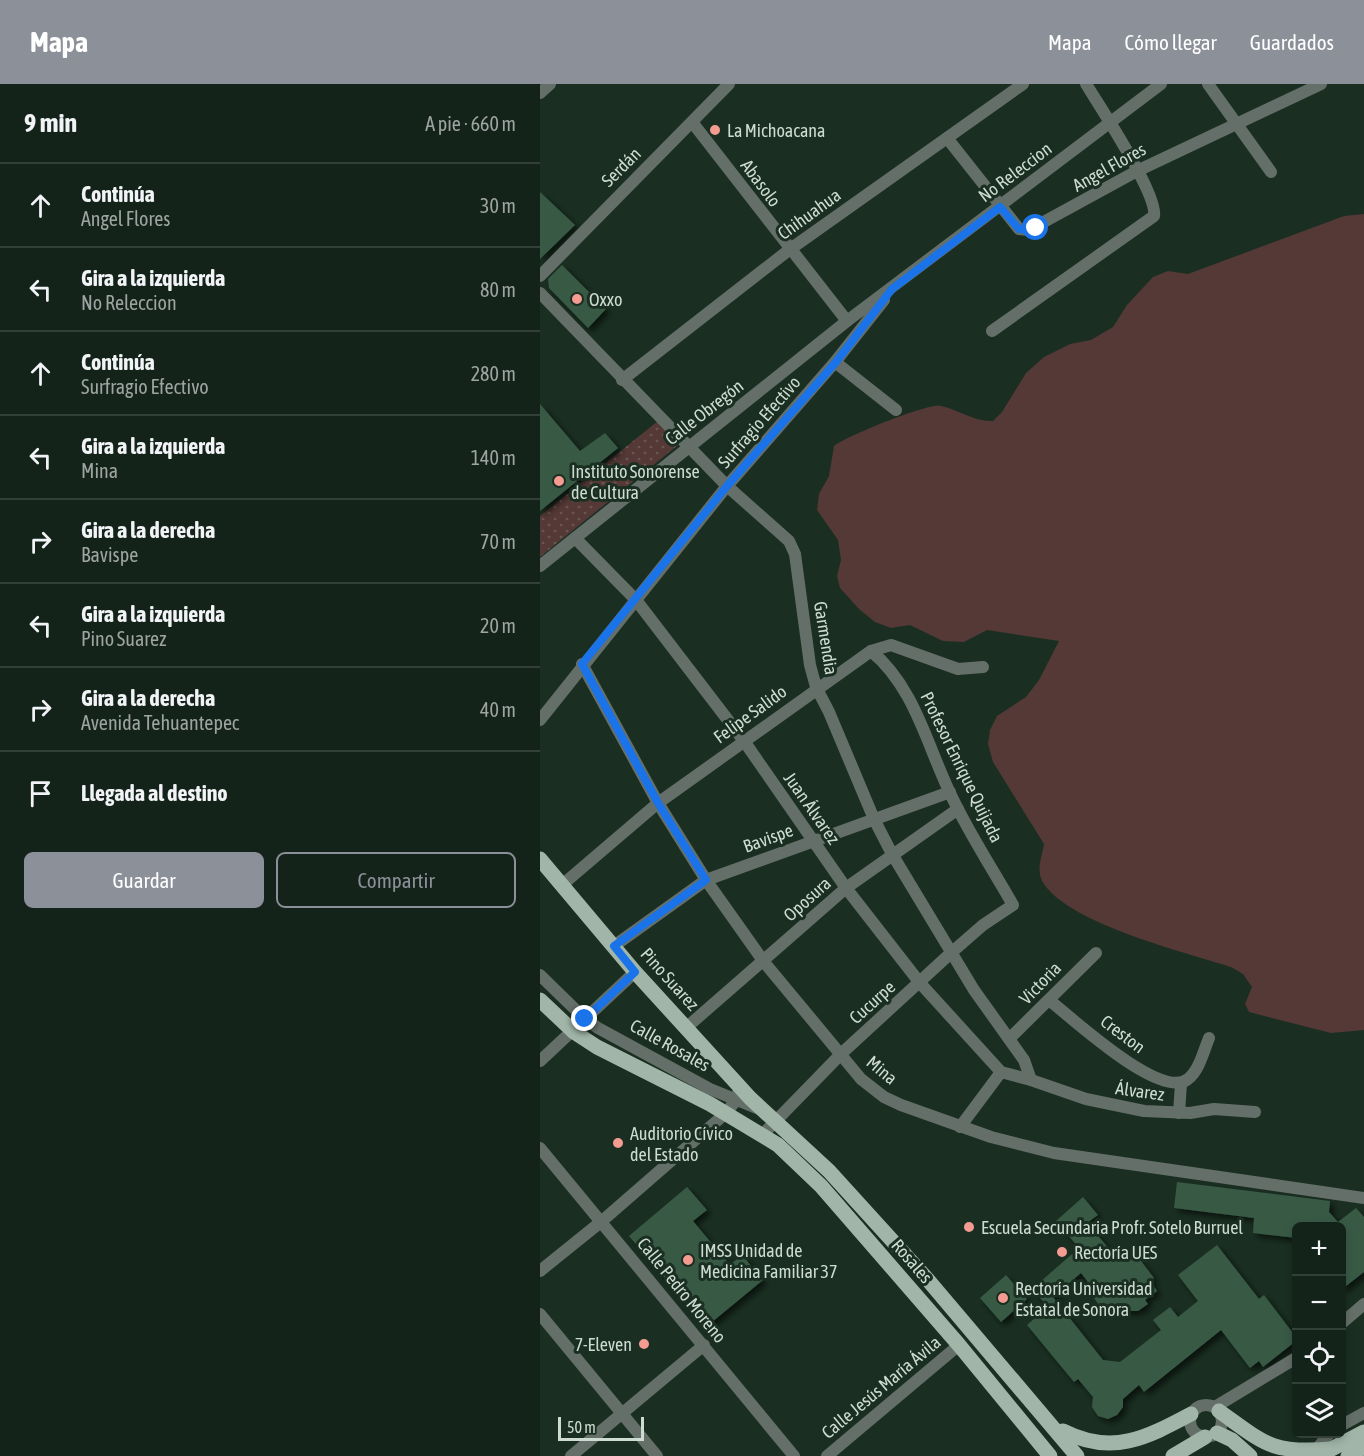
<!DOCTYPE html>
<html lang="es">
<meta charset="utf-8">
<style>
:root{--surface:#14231a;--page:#212f27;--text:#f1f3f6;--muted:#9da4a2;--line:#334039;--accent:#8c9099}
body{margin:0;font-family:"Asap Condensed",sans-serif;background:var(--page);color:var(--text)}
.controls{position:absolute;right:18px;bottom:18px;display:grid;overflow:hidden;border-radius:9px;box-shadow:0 3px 9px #0003}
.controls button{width:54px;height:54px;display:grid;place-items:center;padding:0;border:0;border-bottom:2px solid var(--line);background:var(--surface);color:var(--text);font:30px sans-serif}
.scale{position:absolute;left:18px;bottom:15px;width:86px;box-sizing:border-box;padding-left:6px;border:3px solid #cedbd2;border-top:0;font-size:16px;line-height:21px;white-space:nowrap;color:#cedbd2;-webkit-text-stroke:4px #1a2f22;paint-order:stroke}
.stop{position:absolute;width:18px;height:18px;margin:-14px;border:4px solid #1a73e8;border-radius:50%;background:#fff}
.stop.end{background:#1a73e8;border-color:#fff;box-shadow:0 2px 6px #0008}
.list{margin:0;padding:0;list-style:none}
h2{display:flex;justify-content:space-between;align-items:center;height:78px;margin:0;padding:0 24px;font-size:26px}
h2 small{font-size:20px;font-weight:400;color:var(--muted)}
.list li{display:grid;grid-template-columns:39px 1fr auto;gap:18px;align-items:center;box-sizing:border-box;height:84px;padding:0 24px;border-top:2px solid var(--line)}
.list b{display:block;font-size:22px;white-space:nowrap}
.list p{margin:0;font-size:20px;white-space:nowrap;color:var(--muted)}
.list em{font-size:20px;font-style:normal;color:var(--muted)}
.actions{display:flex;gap:12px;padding:18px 24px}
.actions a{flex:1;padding:14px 0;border:2px solid var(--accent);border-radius:9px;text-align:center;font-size:21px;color:var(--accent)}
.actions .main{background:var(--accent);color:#fff}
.icon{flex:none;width:33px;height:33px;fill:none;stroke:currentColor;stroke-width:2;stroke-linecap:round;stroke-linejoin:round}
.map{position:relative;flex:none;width:824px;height:1372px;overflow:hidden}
header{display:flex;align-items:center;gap:36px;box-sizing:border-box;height:84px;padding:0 30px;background:var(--accent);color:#fff}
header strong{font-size:28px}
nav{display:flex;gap:33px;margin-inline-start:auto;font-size:21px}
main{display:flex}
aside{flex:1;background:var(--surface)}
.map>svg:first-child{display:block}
.grass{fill:#543936}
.park{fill:url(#park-dots)}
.building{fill:#385a45;filter:url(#shadow)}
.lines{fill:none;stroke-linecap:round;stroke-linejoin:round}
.minor{stroke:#656f69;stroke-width:12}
.major{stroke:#a1b6a8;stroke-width:15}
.route{stroke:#1a73e8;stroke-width:8}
.poi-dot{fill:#f59c92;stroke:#1a2f22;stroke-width:2}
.labels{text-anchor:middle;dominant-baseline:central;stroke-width:6;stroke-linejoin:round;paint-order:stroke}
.poi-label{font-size:18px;fill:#cedbd2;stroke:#1a2f22;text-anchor:start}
.street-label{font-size:18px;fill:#cedbd2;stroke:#1a2f22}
</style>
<header>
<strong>Mapa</strong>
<nav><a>Mapa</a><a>Cómo llegar</a><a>Guardados</a></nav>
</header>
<main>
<aside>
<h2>9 min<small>A pie · 660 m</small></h2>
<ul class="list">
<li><svg class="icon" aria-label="ahead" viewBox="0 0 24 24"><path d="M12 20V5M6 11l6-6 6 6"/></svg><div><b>Continúa</b><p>Angel Flores</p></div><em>30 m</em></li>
<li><svg class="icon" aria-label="left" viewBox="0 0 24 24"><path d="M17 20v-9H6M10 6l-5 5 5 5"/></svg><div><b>Gira a la izquierda</b><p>No Releccion</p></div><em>80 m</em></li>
<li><svg class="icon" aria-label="ahead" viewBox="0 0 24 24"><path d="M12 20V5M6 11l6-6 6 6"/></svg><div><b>Continúa</b><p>Surfragio Efectivo</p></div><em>280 m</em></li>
<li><svg class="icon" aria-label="left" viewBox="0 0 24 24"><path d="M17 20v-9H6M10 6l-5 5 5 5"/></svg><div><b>Gira a la izquierda</b><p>Mina</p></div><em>140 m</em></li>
<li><svg class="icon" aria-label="right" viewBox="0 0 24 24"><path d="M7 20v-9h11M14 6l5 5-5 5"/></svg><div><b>Gira a la derecha</b><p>Bavispe</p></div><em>70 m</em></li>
<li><svg class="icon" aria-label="left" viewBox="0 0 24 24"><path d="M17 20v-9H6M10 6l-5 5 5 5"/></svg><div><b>Gira a la izquierda</b><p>Pino Suarez</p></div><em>20 m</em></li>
<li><svg class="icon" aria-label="right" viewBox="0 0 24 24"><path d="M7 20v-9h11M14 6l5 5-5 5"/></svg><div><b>Gira a la derecha</b><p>Avenida Tehuantepec</p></div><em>40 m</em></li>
<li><svg class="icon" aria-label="arrive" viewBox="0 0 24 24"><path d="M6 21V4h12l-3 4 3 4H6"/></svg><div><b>Llegada al destino</b></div></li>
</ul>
<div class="actions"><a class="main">Guardar</a><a>Compartir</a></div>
</aside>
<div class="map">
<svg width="824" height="1372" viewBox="0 0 824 1372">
<defs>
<pattern id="park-dots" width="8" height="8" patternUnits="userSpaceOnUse" patternTransform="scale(1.5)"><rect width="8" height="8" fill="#543936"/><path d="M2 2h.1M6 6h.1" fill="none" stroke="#6b5552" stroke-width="1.8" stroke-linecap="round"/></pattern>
<filter id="shadow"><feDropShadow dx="4" dy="4" stdDeviation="3" flood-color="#0009"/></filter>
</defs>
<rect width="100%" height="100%" fill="#1a2f22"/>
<!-- grass -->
<path class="grass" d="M824 130V946L791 949 709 928 705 920 712 903 703 890 691 883C644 868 531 840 504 800 495 787 502 773 504 760L453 678 448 660 450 646 457 632 486 613 499 596 519 557 447 546 424 558 403 557 370 541 351 544 335 538 319 525 300 504 297 492 301 476 298 456 277 426 279 410 289 392 294 362C305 353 387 319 401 322 420 326 434 338 453 337L462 328 486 289 504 273 530 260 551 256 573 243 587 221 613 193 628 187 648 190 804 132Z"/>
<!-- park -->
<path class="park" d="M118 337 138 361 0 473V432Z"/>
<!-- building -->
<g class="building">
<path d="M0 108 35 141 0 175Z"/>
<path d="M22 181 66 225 48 244 9 204 8 195Z"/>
<path d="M0 320 40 367 65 349 78 364 0 427Z"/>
<path d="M637 1098 790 1117 789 1128 798 1138 816 1124 824 1133V1188L801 1206V1143H756V1154L713 1149 714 1134 634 1124Z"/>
<path d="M147 1103 167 1126 153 1137 190 1181 202 1171 223 1196 166 1243 89 1152Z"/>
<path d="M543 1113 558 1131 547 1139 571 1167 575 1164 579 1171 598 1173 614 1194 610 1197 617 1207 605 1216 608 1220 598 1227H570V1224H561L554 1214 558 1211 541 1189 513 1213 563 1276 580 1278 621 1246 613 1236 630 1223 638 1233 658 1217 638 1191 677 1161 719 1215 724 1211 756 1253V1257L723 1283 719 1277 710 1284 681 1246 604 1308 599 1301 583 1315V1323L577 1331 568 1335 558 1332 552 1323 553 1313 538 1295 534 1298 487 1241 508 1223 492 1205 539 1164 516 1137Z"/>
<path d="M466 1191 487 1215 461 1238 440 1214Z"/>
</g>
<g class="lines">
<!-- minor -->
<g class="minor">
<path d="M668 0 731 88"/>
<path d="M0 9 10 0"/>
<path d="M152 38 307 237"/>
<path d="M407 54 479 145 489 146 597 87 781 0"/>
<path d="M0 192 189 0"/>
<path d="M0 209 187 402 249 457 255 470 270 581 276 603 289 628 334 735 352 770 434 906 484 976 491 996 546 1015 604 1027 650 1029 674 1025 715 1028"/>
<path d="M452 247 614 132C618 110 560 23 546 0"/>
<path d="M295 278 356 326"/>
<path d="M82 296 249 166 483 0"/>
<path d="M35 454 96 516 204 657 306 804 380 899 461 988 491 996"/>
<path d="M0 482 307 237 621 0"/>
<path d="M42 580 118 719 166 796 224 878 321 995 344 1013 361 1021 451 1053 514 1069 824 1114"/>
<path d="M0 636 187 402 295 278 344 216"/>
<path d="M22 801 118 719 331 567 351 561 418 585 443 583"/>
<path d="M74 862 166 796 410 708"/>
<path d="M0 891 45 935 58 944 170 1005 219 1025"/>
<path d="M509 916C532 934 621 1017 648 995 659 987 664 966 669 954"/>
<path d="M147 943 306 804 418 725"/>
<path d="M469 955 556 869"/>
<path d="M0 977 95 888"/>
<path d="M639 1029 641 999"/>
<path d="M420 1043 461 988"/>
<path d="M223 1050 302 969 412 868 443 841 473 821C452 784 428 748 410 709 387 661 374 602 331 567"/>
<path d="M0 1064 254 1372"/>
<path d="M0 1187 62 1137 186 1029 196 1016 200 1003"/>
<path d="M0 1230 117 1372"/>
<path d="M802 1239 824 1220"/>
<circle cx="666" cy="1337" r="16"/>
<path d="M675 1323 756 1274"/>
<path d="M802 1341 824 1329"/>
<path d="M775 1367 789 1350"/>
<path d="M31 1372 164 1261"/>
<path d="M287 1372 419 1261"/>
</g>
<!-- major -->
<g class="major">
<path d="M0 775 95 888 210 1014 289 1087 388 1196 537 1372"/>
<path d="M0 916 34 948 57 963 170 1020 238 1061 281 1102 419 1261 510 1372"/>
<path d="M679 1327C725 1360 732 1370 791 1365"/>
<path d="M523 1347C572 1372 606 1354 651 1330"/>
<path d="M677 1349 692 1356 710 1372"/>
<path d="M784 1369 824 1348"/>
<path d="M633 1372 665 1353"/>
<path d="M808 1372 824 1363"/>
</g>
</g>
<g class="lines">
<!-- route -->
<path class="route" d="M45 935 95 888 74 862 166 796 118 719 42 580 187 402 296 278 352 205 460 123 479 145 489 146 496 144"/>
</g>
<!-- markers -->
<g class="poi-dot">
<circle cx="175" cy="46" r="6"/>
<circle cx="37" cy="215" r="6"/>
<circle cx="19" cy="397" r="6"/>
<circle cx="78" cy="1059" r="6"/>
<circle cx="429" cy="1143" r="6"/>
<circle cx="522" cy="1168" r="6"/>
<circle cx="148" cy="1176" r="6"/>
<circle cx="463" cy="1214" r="6"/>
<circle cx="104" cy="1260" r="6"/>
</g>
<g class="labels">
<!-- poi labels -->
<g class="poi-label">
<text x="187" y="46">La Michoacana</text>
<text x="49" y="215">Oxxo</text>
<text x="31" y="387">Instituto Sonorense<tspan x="31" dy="21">de Cultura</tspan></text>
<text x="90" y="1049">Auditorio Cívico<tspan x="90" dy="21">del Estado</tspan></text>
<text x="441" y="1143">Escuela Secundaria Profr. Sotelo Burruel</text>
<text x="160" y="1166">IMSS Unidad de<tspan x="160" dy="21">Medicina Familiar 37</tspan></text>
<text x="534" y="1168">Rectoría UES</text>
<text x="475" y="1204">Rectoría Universidad<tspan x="475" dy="21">Estatal de Sonora</tspan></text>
<text x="92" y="1260" text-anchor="end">7-Eleven</text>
</g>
<!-- street labels -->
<g class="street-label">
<text transform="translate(81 83) rotate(-45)">Serdán</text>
<text transform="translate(569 83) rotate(-29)">Angel Flores</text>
<text transform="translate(475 88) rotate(-37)">No Releccion</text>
<text transform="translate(221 99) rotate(53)">Abasolo</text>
<text transform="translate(269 130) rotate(-36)">Chihuahua</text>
<text transform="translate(164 328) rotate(-38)">Calle Obregón</text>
<text transform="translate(219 338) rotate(-49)">Surfragio Efectivo</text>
<text transform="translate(286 554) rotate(81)">Garmendia</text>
<text transform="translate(210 630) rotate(-36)">Felipe Salido</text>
<text transform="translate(422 683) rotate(64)">Profesor Enrique Quijada</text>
<text transform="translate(272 724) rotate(55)">Juan Álvarez</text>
<text transform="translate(228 754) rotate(-20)">Bavispe</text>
<text transform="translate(267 815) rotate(-42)">Oposura</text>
<text transform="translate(130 895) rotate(48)">Pino Suarez</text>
<text transform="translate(500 899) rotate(-46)">Victoria</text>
<text transform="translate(332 918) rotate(-42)">Cucurpe</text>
<text transform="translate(583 950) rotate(37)">Creston</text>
<text transform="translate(130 961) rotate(29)">Calle Rosales</text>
<text transform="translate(342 986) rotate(40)">Mina</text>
<text transform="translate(600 1007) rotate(8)">Álvarez</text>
<text transform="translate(372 1177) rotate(49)">Rosales</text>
<text transform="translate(142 1206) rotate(51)">Calle Pedro Moreno</text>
<text transform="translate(341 1303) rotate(-40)">Calle Jesús María Ávila</text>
</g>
</g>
</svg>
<div class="controls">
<button>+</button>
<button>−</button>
<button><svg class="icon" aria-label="locate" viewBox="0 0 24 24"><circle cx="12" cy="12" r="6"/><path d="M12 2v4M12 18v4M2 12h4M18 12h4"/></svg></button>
<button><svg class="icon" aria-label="layers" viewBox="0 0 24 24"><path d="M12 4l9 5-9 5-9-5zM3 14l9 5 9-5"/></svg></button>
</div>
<div class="scale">50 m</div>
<div class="stop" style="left:496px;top:144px"></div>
<div class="stop end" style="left:45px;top:935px"></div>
</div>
</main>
